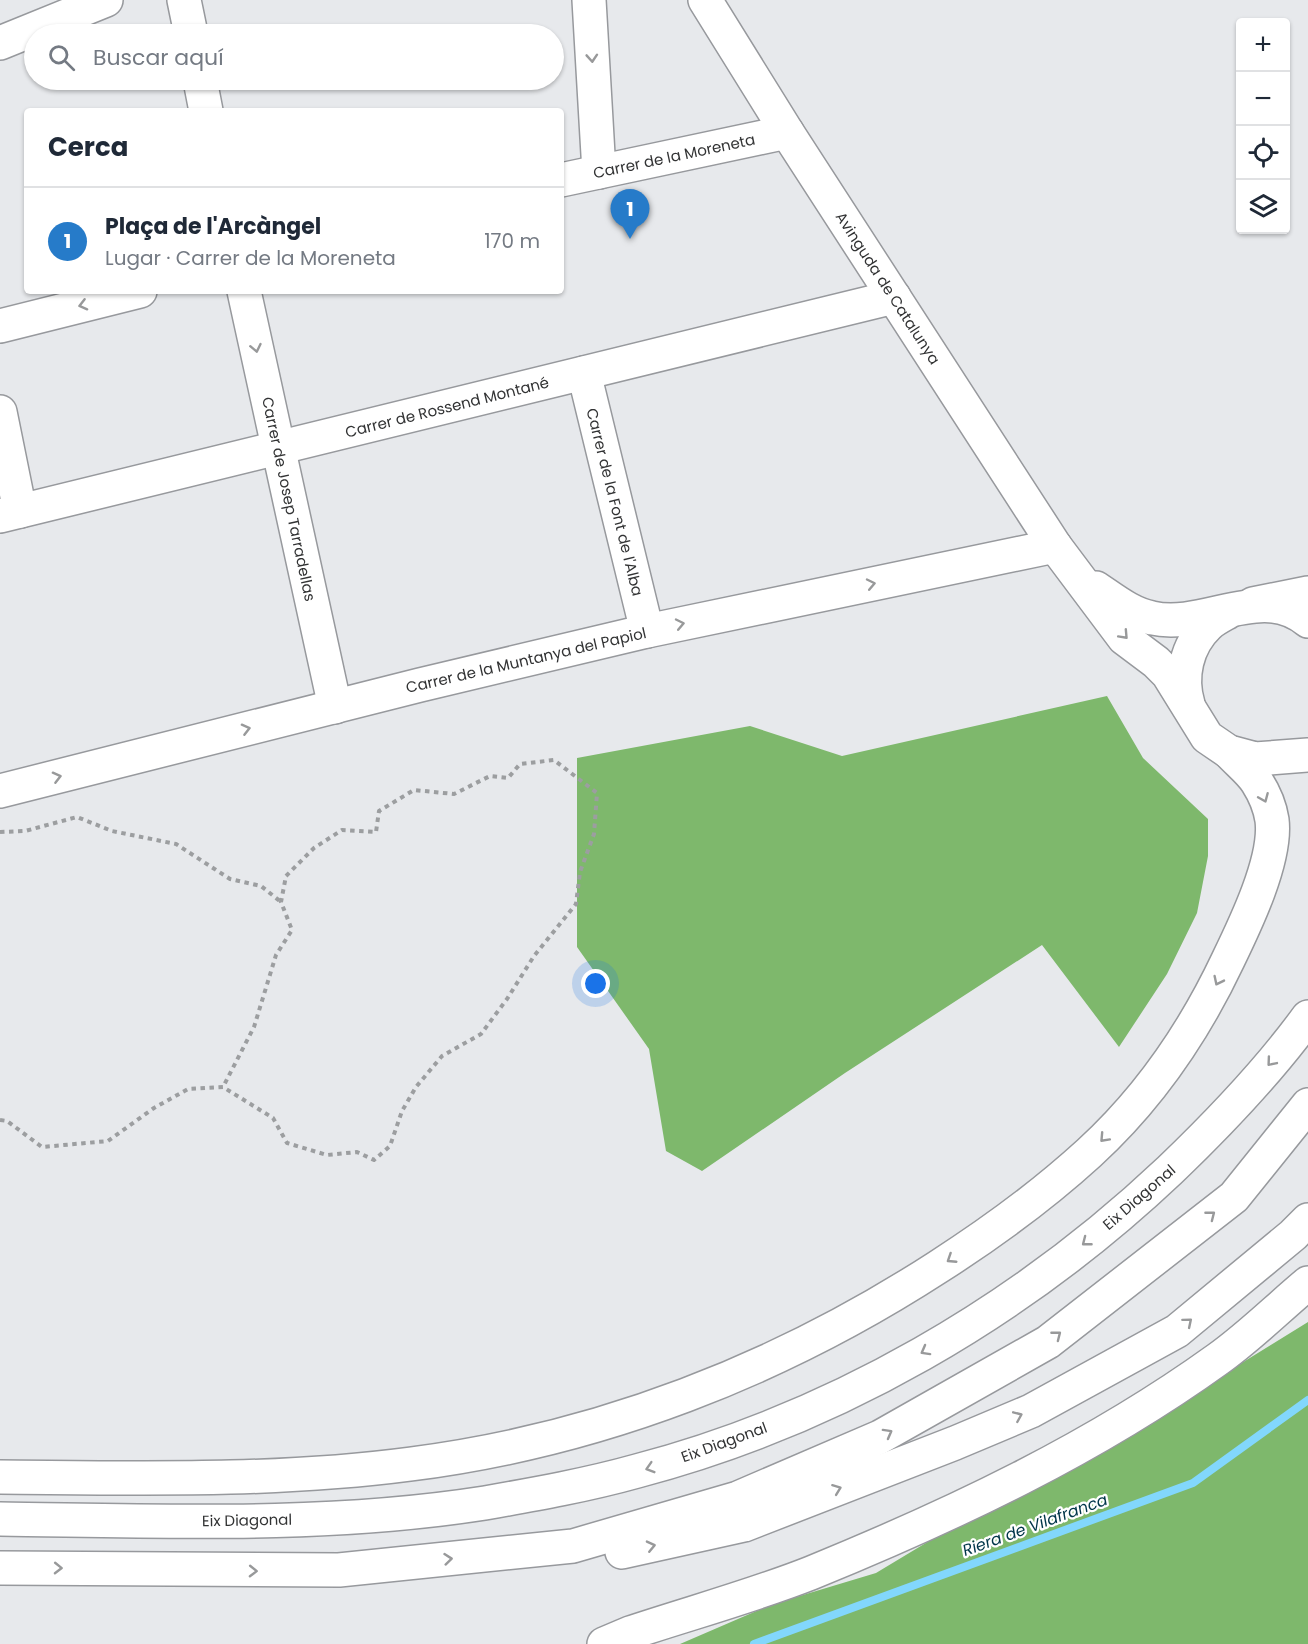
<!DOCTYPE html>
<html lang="es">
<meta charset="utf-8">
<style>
:root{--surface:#fff;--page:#f2f2f3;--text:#1f2937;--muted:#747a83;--line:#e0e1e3;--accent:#267bc9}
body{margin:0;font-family:Poppins,sans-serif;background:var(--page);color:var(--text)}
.controls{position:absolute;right:18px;top:18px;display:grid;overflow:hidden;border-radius:6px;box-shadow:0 2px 4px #0004}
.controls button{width:54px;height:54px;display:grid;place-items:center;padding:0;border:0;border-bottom:2px solid var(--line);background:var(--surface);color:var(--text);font:30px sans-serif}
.you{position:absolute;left:596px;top:984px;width:21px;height:21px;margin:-15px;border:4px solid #fff;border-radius:50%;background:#1a73e8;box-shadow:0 0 0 9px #1a73e833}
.badge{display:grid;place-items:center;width:39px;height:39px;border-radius:50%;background:var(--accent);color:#fff;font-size:20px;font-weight:700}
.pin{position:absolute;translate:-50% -50px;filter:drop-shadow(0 2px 3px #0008)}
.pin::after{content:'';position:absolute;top:32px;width:21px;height:18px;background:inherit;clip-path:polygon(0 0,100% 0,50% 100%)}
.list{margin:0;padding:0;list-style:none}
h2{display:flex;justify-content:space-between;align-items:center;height:78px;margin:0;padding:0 24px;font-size:26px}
h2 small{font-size:20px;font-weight:400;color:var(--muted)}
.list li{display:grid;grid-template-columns:39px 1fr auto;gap:18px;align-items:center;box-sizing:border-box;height:108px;padding:0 24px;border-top:2px solid var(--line)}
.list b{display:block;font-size:22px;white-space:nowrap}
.list p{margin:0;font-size:20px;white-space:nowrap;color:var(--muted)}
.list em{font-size:20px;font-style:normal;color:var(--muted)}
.icon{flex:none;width:33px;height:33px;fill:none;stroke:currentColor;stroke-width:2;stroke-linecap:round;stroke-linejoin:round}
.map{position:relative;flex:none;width:1308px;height:1644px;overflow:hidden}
.search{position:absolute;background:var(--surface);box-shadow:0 2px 4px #0004;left:24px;top:24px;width:540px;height:66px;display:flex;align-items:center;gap:15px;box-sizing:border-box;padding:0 21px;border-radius:33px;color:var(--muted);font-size:22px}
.panel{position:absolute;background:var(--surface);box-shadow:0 2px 4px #0004;left:24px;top:108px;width:540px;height:186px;border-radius:6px}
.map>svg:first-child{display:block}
.forest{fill:#7eb86c}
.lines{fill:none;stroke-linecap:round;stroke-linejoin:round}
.stream{stroke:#82d7fc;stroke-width:8}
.minor-casing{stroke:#97999d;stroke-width:36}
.tertiary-casing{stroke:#97999d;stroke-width:36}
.motorway-casing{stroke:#97999d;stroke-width:36}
.path{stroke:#9c9ea0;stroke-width:4;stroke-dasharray:4.5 4.5;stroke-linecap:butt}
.minor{stroke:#fff;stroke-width:33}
.tertiary{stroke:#fff;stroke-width:33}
.motorway{stroke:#fff;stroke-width:33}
.oneway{stroke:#98999a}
.labels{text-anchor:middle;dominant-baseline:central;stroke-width:4.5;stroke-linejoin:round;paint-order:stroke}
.street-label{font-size:15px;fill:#323334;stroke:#fff}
.water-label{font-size:16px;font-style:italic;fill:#003649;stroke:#fff}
</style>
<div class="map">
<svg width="1308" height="1644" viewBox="0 0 1308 1644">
<rect width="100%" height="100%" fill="#e7e9ec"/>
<!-- forest -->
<g class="forest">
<path d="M1107 696 1143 758 1208 819V856L1197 913 1167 974 1119 1047 1042 945 845 1073 702 1171 666 1151 649 1049 577 947V758L750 726 842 756Z"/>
<path d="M1308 1322V1644H680L773 1604 876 1573 974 1514 1046 1484Z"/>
</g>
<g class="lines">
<!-- stream -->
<path class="stream" d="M754 1644 1193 1483 1308 1400"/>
<defs>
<g id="minor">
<path d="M184 0 191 34"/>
<path d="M589 0 599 172"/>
<path d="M0 43 106 0"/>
<path d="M200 80 206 111"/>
<path d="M561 180 787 132"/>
<path d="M244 291 335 707"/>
<path d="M0 326 140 291"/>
<path d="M584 373 647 631"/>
<path d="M0 412 20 511"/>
<path d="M0 516 894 297"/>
<path d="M0 791 420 685 647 631 1055 546"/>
</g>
<g id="tertiary">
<path d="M705 0 787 132 1055 546 1124 638 1156 662 1168 674 1207 737 1229 752 1255 759 1308 755"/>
<path d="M1096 588C1114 600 1131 614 1152 618 1205 630 1262 582 1308 621"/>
<path d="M1188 704C1180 677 1186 646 1208 625 1213 620 1221 616 1228 612"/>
<path d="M604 1644 630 1633C690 1613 753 1596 811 1573 953 1515 1093 1449 1218 1359 1249 1337 1278 1308 1308 1283"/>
</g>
<g id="motorway">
<path d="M1253 604 1308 593"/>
<path d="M0 1477C137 1478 275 1482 411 1464 600 1440 779 1370 938 1267 991 1233 1043 1195 1089 1153 1148 1099 1194 1032 1228 960 1245 925 1277 859 1272 820 1270 807 1264 793 1257 782 1250 771 1238 762 1229 752"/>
<path d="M0 1519C161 1521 325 1528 485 1503 536 1494 587 1485 637 1471 835 1419 1021 1311 1170 1170 1219 1123 1268 1072 1308 1017"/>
<path d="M622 1552 744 1525 955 1443 1031 1411 1177 1331 1293 1235 1308 1220"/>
<path d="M0 1568 339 1570 573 1546 738 1498 880 1437 1048 1342 1234 1197 1308 1105"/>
</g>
</defs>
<!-- minor casing -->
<use href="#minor" class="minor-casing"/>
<!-- tertiary casing -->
<use href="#tertiary" class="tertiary-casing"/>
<!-- motorway casing -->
<use href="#motorway" class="motorway-casing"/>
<!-- path -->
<g class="path">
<path d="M0 832 25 831 77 817 112 831 176 844 230 879 261 886 281 902"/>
<path d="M0 1120 7 1121 42 1147 108 1141 154 1108 188 1089 223 1087 273 1118 287 1143 327 1155 357 1152 374 1160 390 1146 402 1111 416 1087 442 1056 481 1034 507 999 534 956 576 904 580 872 594 834 597 793 554 760 520 764 508 778 490 776 454 794 414 790 379 811 376 832 342 830 314 848 286 876 281 902 292 930 276 955 254 1027 223 1087"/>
</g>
<!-- minor -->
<use href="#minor" class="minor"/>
<!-- tertiary -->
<use href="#tertiary" class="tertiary"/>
<!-- motorway -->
<use href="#motorway" class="motorway"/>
</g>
<!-- one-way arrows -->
<defs><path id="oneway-chevron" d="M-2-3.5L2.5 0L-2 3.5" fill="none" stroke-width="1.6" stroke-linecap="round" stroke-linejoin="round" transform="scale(1.5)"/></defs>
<g class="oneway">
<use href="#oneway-chevron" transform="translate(592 58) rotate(86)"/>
<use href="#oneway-chevron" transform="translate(83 305) rotate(166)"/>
<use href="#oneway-chevron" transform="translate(256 348) rotate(78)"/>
<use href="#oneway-chevron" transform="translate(871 584) rotate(-12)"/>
<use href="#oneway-chevron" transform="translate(680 624) rotate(-12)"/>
<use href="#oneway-chevron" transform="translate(1124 635) rotate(47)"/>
<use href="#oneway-chevron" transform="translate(246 729) rotate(-14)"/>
<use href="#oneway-chevron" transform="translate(57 777) rotate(-14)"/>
<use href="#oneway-chevron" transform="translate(1264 798) rotate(67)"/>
<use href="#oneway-chevron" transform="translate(1218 981) rotate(116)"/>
<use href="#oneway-chevron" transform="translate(1271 1062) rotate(130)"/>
<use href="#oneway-chevron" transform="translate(1104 1138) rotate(133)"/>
<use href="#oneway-chevron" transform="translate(1211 1215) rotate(-38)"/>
<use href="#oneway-chevron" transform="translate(1086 1242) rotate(142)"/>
<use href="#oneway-chevron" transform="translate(951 1259) rotate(147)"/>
<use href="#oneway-chevron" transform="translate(1188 1322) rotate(-40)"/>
<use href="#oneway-chevron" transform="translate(1057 1335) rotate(-38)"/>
<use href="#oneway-chevron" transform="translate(925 1351) rotate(151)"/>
<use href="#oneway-chevron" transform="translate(1018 1416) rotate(-23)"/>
<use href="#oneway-chevron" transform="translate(888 1433) rotate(-29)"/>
<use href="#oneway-chevron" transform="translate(650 1468) rotate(163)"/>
<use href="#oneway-chevron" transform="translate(837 1489) rotate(-21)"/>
<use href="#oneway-chevron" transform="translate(651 1546) rotate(-13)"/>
<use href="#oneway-chevron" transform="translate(448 1559) rotate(-6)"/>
<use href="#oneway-chevron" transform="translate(58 1568) rotate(1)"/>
<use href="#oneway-chevron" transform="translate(253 1571) rotate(1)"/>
</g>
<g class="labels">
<!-- street labels -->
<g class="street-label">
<text transform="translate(674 156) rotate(-12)">Carrer de la Moreneta</text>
<text transform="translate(888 288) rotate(57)">Avinguda de Catalunya</text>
<text transform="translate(447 407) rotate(-14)">Carrer de Rossend Montané</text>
<text transform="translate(289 499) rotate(78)">Carrer de Josep Tarradellas</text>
<text transform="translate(615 502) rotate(76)">Carrer de la Font de l'Alba</text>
<text transform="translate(526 660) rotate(-13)">Carrer de la Muntanya del Papiol</text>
<text transform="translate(1139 1197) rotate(-41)">Eix Diagonal</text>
<text transform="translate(724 1442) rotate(-20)">Eix Diagonal</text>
<text transform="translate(247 1520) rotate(-1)">Eix Diagonal</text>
</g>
<!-- water labels -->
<g class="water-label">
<text transform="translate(1035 1525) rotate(-20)">Riera de Vilafranca</text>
</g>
</g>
</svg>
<div class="controls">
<button>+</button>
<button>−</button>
<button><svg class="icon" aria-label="locate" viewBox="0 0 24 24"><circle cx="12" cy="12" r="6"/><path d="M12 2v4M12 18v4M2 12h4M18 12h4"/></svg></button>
<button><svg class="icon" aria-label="layers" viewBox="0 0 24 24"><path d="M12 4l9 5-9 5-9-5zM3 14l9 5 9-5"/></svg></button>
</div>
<div class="you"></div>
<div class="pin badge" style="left:630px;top:239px">1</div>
<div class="search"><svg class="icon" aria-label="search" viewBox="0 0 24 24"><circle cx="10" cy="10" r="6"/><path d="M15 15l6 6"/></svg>Buscar aquí</div>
<section class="panel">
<h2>Cerca<small></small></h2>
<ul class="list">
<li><span class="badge">1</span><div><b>Plaça de l'Arcàngel</b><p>Lugar · Carrer de la Moreneta</p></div><em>170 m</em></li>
</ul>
</section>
</div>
